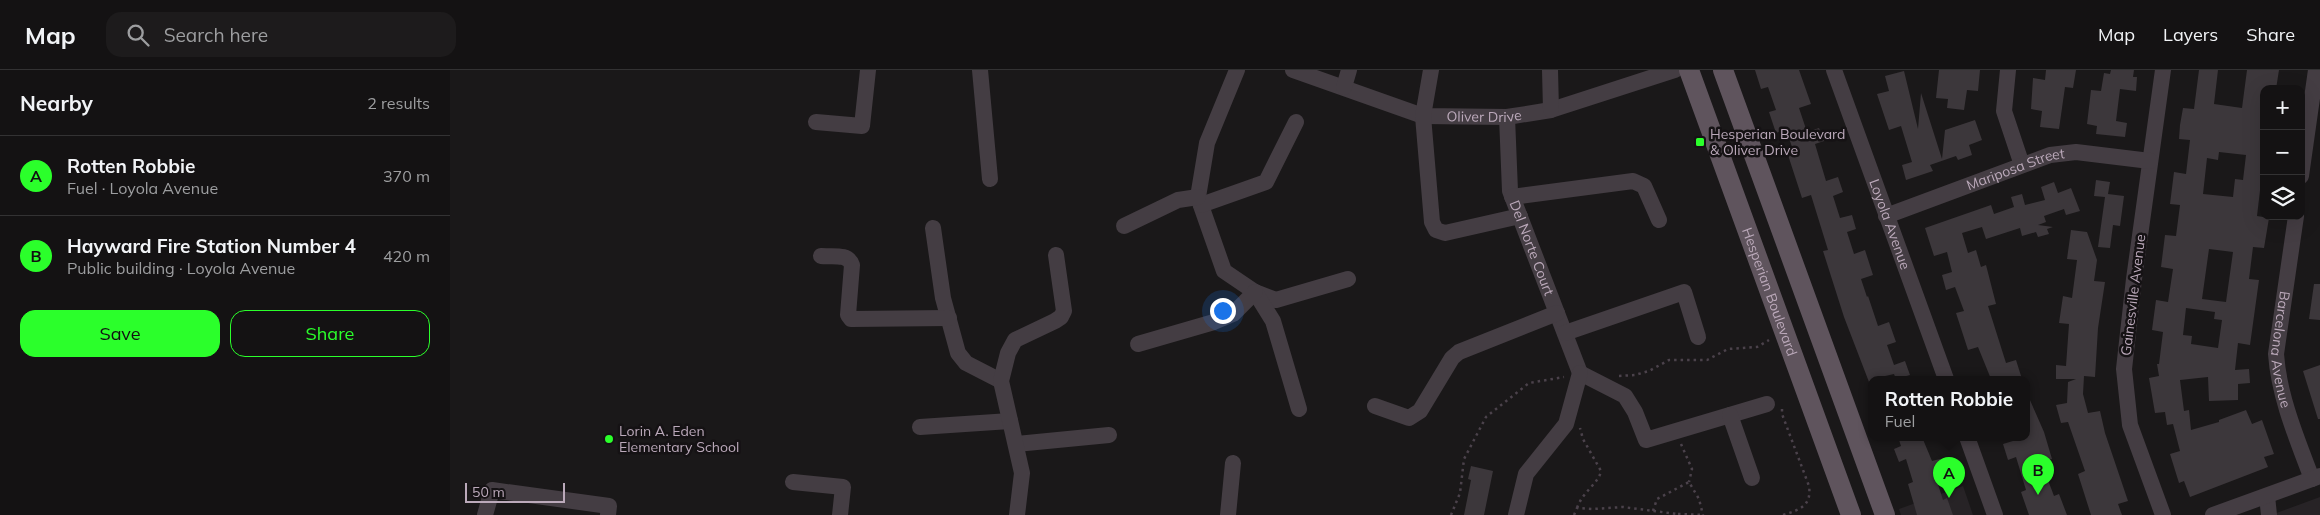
<!DOCTYPE html>
<meta charset="utf-8">
<style>
:root{--surface:#141213;--page:#1d1b1c;--text:#f1f3f6;--muted:#9d9ea0;--line:#333233;--accent:#2bff2b}
body{margin:0;font-family:Mulish,sans-serif;background:var(--page);color:var(--text)}
.controls{position:absolute;right:15px;top:15px;display:grid;overflow:hidden;border-radius:10px;box-shadow:0 5px 20px #0002}
.controls button{width:45px;height:45px;display:grid;place-items:center;padding:0;border:0;border-bottom:1px solid var(--line);background:var(--surface);color:var(--text);font:25px sans-serif}
.scale{position:absolute;left:15px;bottom:12px;width:100px;box-sizing:border-box;padding-left:5px;border:2px solid #bba9ba;border-top:0;font-size:14px;line-height:18px;white-space:nowrap;color:#bba9ba;-webkit-text-stroke:4px #151214;paint-order:stroke}
.you{position:absolute;left:772px;top:240px;width:18px;height:18px;margin:-12px;border:4px solid #fff;border-radius:50%;background:#1a73e8;box-shadow:0 0 0 8px #1a73e833}
.badge{display:grid;place-items:center;width:32px;height:32px;border-radius:50%;background:var(--accent);color:#111;font-size:16px;font-weight:700}
.pin{position:absolute;translate:-50% -41px;filter:drop-shadow(0 1px 2px #0008)}
.pin::after{content:'';position:absolute;top:26px;width:18px;height:15px;background:inherit;clip-path:polygon(0 0,100% 0,50% 100%)}
.popup{position:absolute;left:1418px;top:306px;width:162px;height:65px;box-sizing:border-box;display:grid;place-content:center;border-radius:10px;background:var(--surface);filter:drop-shadow(0 1px 4px #0005);font-size:16px;white-space:nowrap;color:var(--muted)}
.popup b{font-size:19px;color:var(--text)}
.popup::after{content:'';position:absolute;left:50%;top:100%;margin-left:-10px;border:10px solid transparent;border-top-color:var(--surface)}
.list{margin:0;padding:0;list-style:none}
h2{display:flex;justify-content:space-between;align-items:center;height:65px;margin:0;padding:0 20px;font-size:21px}
h2 small{font-size:16px;font-weight:400;color:var(--muted)}
.list li{display:grid;grid-template-columns:32px 1fr auto;gap:15px;align-items:center;box-sizing:border-box;height:80px;padding:0 20px;border-top:1px solid var(--line)}
.list b{display:block;font-size:19px;white-space:nowrap}
.list p{margin:0;font-size:16px;white-space:nowrap;color:var(--muted)}
.list em{font-size:16px;font-style:normal;color:var(--muted)}
.actions{display:flex;gap:10px;padding:15px 20px}
.actions a{flex:1;padding:11px 0;border:1px solid var(--accent);border-radius:15px;text-align:center;font-size:18px;color:var(--accent)}
.actions .main{background:var(--accent);color:#111}
.icon{flex:none;width:28px;height:28px;fill:none;stroke:currentColor;stroke-width:2;stroke-linecap:round;stroke-linejoin:round}
.map{position:relative;flex:none;width:1870px;height:445px;overflow:hidden}
header{display:flex;align-items:center;gap:30px;box-sizing:border-box;height:70px;padding:0 25px;background:var(--surface);border-bottom:1px solid var(--line)}
header strong{font-size:24px}
nav{display:flex;gap:28px;margin-inline-start:auto;font-size:18px}
.search{width:350px;height:45px;background:var(--page);display:flex;align-items:center;gap:12px;box-sizing:border-box;padding:0 18px;border-radius:15px;color:var(--muted);font-size:19px}
main{display:flex}
aside{flex:1;background:var(--surface)}
.map>svg:first-child{display:block}
.built{fill:#272326}
.building{fill:#3c373b;fill-rule:evenodd}
.lines{fill:none;stroke-linecap:round;stroke-linejoin:round}
.path{stroke:#4b424b;stroke-width:2.5;stroke-dasharray:2.5 4;stroke-linecap:butt}
.minor{stroke:#443d43;stroke-width:16}
.major{stroke:#5f545d;stroke-width:20}
.poi-dot{fill:#2bff2b;stroke:#151214;stroke-width:2}
.labels{text-anchor:middle;dominant-baseline:central;stroke-width:5;stroke-linejoin:round;paint-order:stroke}
.street-label{font-size:14px;fill:#bba9ba;stroke:#151214}
.poi-label{font-size:14px;fill:#bba9ba;stroke:#151214;text-anchor:start}
</style>
<header>
<strong>Map</strong>
<div class="search"><svg class="icon" aria-label="search" viewBox="0 0 24 24"><circle cx="10" cy="10" r="6"/><path d="M15 15l6 6"/></svg>Search here</div>
<nav><a>Map</a><a>Layers</a><a>Share</a></nav>
</header>
<main>
<aside>
<h2>Nearby<small>2 results</small></h2>
<ul class="list">
<li><span class="badge">A</span><div><b>Rotten Robbie</b><p>Fuel · Loyola Avenue</p></div><em>370 m</em></li>
<li><span class="badge">B</span><div><b>Hayward Fire Station Number 4</b><p>Public building · Loyola Avenue</p></div><em>420 m</em></li>
</ul>
<div class="actions"><a class="main">Save</a><a>Share</a></div>
</aside>
<div class="map">
<svg width="1870" height="445" viewBox="0 0 1870 445">
<rect width="100%" height="100%" fill="#1a1819"/>
<!-- built -->
<g class="built">
<path d="M1513 416 1523 445H1451L1449 439Z"/>
<path d="M1870 427V445H1821Z"/>
</g>
<!-- building -->
<g class="building">
<path d="M1305 0H1349L1361 34 1349 38 1357 62 1369 58 1374 71 1365 74 1376 111 1388 107 1393 122 1383 126 1390 148 1402 145 1406 159 1397 162 1404 184 1415 180 1423 205 1411 209 1417 227 1418 226 1428 256 1439 252 1446 272 1437 275 1444 295 1455 291 1460 305 1446 309 1444 304 1422 309 1419 312 1394 247 1373 181 1378 180 1361 125 1352 128 1338 85 1344 83 1336 59 1326 63 1319 42 1326 40 1318 17 1311 19Z"/>
<path d="M1489 0H1530L1528 21 1517 20 1514 40 1497 38 1498 29 1486 28Z"/>
<path d="M1596 0H1626L1623 18 1615 17 1609 59 1590 57 1592 41 1581 39 1583 8 1595 10Z"/>
<path d="M1661 0H1684L1683 7H1687L1686 21 1670 19 1666 51 1677 53 1675 67 1646 64 1647 56 1637 54 1641 20 1651 21 1654 3 1660 4Z"/>
<path d="M1749 0H1768L1764 34 1792 38 1797 0H1829L1826 19H1814V113L1811 112 1807 146 1819 148 1814 178 1803 177 1799 209 1809 210 1800 275 1788 273 1785 300 1799 299 1800 313 1788 314V330L1759 331 1758 307 1730 310 1734 341 1739 340 1741 360 1769 352V350L1796 340 1802 354 1812 350 1824 384 1814 387 1818 397 1740 427 1734 411 1729 413 1720 384 1730 381 1723 354 1717 355 1715 342 1705 343 1699 308 1709 306 1707 294H1709L1713 262 1702 260 1706 230 1718 232 1723 199 1711 197 1715 165 1726 166 1730 135 1720 134 1724 102 1736 104 1740 70 1729 69 1730 55 1733 38 1744 39ZM1769 82 1796 85 1793 110 1785 109 1783 127 1753 124 1757 88 1768 90ZM1759 179 1783 182 1776 232 1752 229ZM1736 238 1765 242 1764 249 1772 250 1768 278 1741 274 1742 266 1733 265Z"/>
<path d="M1454 1 1468 59 1471 23 1492 89 1495 60 1525 50 1532 70 1519 75 1522 85 1508 90 1506 86 1480 95 1483 101 1456 110 1452 95 1462 92 1451 56 1439 60 1427 24 1439 21 1435 6Z"/>
<path d="M1646 110 1660 112 1658 124 1674 126 1670 156 1663 155 1660 178 1648 177 1655 127 1644 126Z"/>
<path d="M1604 112 1608 123 1621 118 1630 141 1616 145 1614 139 1594 146 1596 152 1588 155 1603 157 1597 159 1599 164 1588 167 1586 162 1572 166 1570 158 1536 169 1532 157 1512 163 1518 183 1526 180 1531 197 1536 195 1546 234 1538 236 1556 293 1566 290 1572 309H1541L1528 277 1518 280 1506 243 1514 241 1505 217 1496 220 1492 205 1502 202 1497 182 1484 186 1475 158 1541 135 1544 144 1564 137 1561 127 1572 124 1575 135 1595 130 1591 117Z"/>
<path d="M1621 160 1637 162 1647 190 1644 211 1655 212 1648 258 1645 307 1634 306 1633 324 1638 343 1650 341 1655 363 1678 431 1668 434 1672 445H1641L1628 404 1635 401 1618 352 1611 353 1606 335 1617 333 1618 312 1626 309H1606V295L1616 296 1619 254 1609 253 1613 226 1622 228 1627 190 1617 189Z"/>
<path d="M1864 214H1870V250L1859 249Z"/>
<path d="M1870 295V349H1868L1853 301Z"/>
<path d="M1576 321 1594 362 1602 389 1597 390 1598 396 1593 397 1604 426 1609 424 1617 445H1579L1571 422 1576 420 1566 387 1558 390 1553 374 1576 367Z"/>
<path d="M1448 367H1472L1482 391 1490 389 1495 402 1485 405 1493 430 1497 428 1503 445H1467L1458 414 1463 412 1456 389 1449 392 1444 379 1451 376Z"/>
<path d="M1021 396 1043 401 1034 445H1014L1021 410 1018 409Z"/>
</g>
<g class="lines">
<!-- path -->
<g class="path">
<path d="M1169 306 1185 305 1199 301 1219 290H1257L1278 279 1307 277 1319 270"/>
<path d="M1332 339V344L1359 416C1362 436 1349 440 1333 445"/>
<path d="M1231 374 1242 399 1239 412"/>
<path d="M1127 438C1133 421 1149 413 1151 401L1133 369 1130 358"/>
<path d="M1203 441 1207 429 1239 412 1249 429 1253 445"/>
<path d="M1228 444 1254 445"/>
<path d="M1001 445 1010 423 1014 389 1036 347 1079 313 1114 307"/>
<path d="M1124 445 1127 438 1143 439 1173 437 1227 444"/>
</g>
<!-- minor -->
<g class="minor">
<path d="M530 0 540 109"/>
<path d="M787 0 757 73 748 127 774 201 805 222 826 230 898 209"/>
<path id="s1" d="M843 0 973 46 1057 47 1101 40 1225 0"/>
<path d="M981 0 973 46 982 152 986 160 995 163 1070 146"/>
<path d="M1100 0 1101 40"/>
<path id="s2" d="M1384 0 1496 309"/>
<path d="M1558 0 1554 41 1572 95"/>
<path d="M1713 0 1684 209 1674 299 1680 355 1713 445"/>
<path d="M894 17 899 0"/>
<path id="s3" d="M1057 47 1060 121 1130 303"/>
<path d="M366 52 412 56 418 0"/>
<path d="M1851 106 1866 0"/>
<path d="M1062 127 1183 111 1194 116 1209 150"/>
<path d="M751 135 816 112 846 52"/>
<path id="s4" d="M1436 146 1600 85 1626 82 1700 91"/>
<path id="s5" d="M1846 146 1826 284C1829 327 1847 369 1862 409"/>
<path d="M674 156 728 130 748 127"/>
<path d="M483 158 493 228 508 283 516 293 551 311"/>
<path d="M371 186C382 187 398 183 402 195L398 245 401 249 499 248"/>
<path d="M805 222 823 251 849 339"/>
<path d="M1115 263 1234 222 1248 267"/>
<path d="M688 274 764 252 783 244 805 222"/>
<path d="M1130 303 1175 326 1185 342 1196 370 1317 334"/>
<path d="M925 336 959 348 970 341 1002 288 1009 282 1107 243"/>
<path d="M1280 345 1302 408"/>
<path d="M470 357 560 351"/>
<path d="M1517 367 1545 445"/>
<path d="M566 374 659 365"/>
<path d="M343 412 393 417 390 445"/>
<path d="M1817 426 1819 445"/>
<path d="M35 445 42 420 159 436 158 445"/>
<path d="M567 445 572 403 551 311 558 283 565 270 605 251 611 247 614 241 606 185"/>
<path d="M778 445 783 393"/>
<path d="M1066 445 1076 404 1116 354 1130 303"/>
<path d="M1763 445 1870 406"/>
</g>
<!-- major -->
<g class="major">
<path id="s6" d="M1239 0 1401 445"/>
<path d="M1273 0 1435 445"/>
</g>
</g>
<!-- markers -->
<g class="poi-dot">
<rect x="1245" y="67" width="10" height="10" rx="2.5"/>
<circle cx="159" cy="369" r="5"/>
</g>
<g class="labels">
<!-- street labels -->
<g class="street-label">
<text stroke="none"><textPath href="#s1" startOffset="199">Oliver Drive</textPath></text>
<text stroke="none"><textPath href="#s4" startOffset="138">Mariposa Street</textPath></text>
<text stroke="none"><textPath href="#s2" startOffset="164">Loyola Avenue</textPath></text>
<text stroke="none"><textPath href="#s3" startOffset="135">Del Norte Court</textPath></text>
<text stroke="none"><textPath href="#s6" startOffset="236">Hesperian Boulevard</textPath></text>
<text transform="translate(1683 225) rotate(-83)">Gainesville Avenue</text>
<text stroke="none"><textPath href="#s5" startOffset="135">Barcelona Avenue</textPath></text>
</g>
<!-- poi labels -->
<g class="poi-label">
<text x="1260" y="64">Hesperian Boulevard<tspan x="1260" dy="16">&amp; Oliver Drive</tspan></text>
<text x="169" y="361">Lorin A. Eden<tspan x="169" dy="16">Elementary School</tspan></text>
</g>
</g>
</svg>
<div class="controls">
<button>+</button>
<button>−</button>
<button><svg class="icon" aria-label="layers" viewBox="0 0 24 24"><path d="M12 4l9 5-9 5-9-5zM3 14l9 5 9-5"/></svg></button>
</div>
<div class="scale">50 m</div>
<div class="you"></div>
<div class="pin badge" style="left:1499px;top:428px">A</div>
<div class="popup"><b>Rotten Robbie</b>Fuel</div>
<div class="pin badge" style="left:1588px;top:425px">B</div>
</div>
</main>
